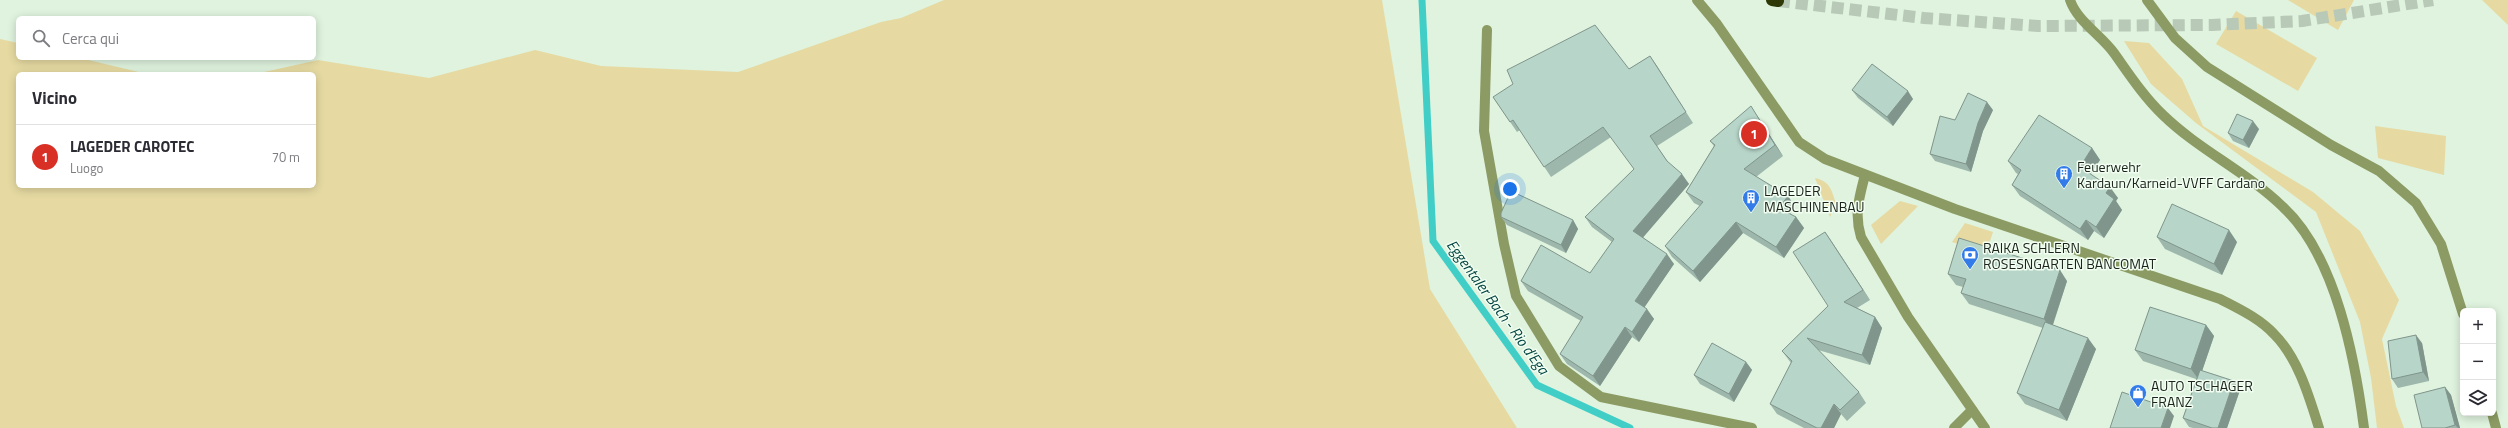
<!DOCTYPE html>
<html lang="it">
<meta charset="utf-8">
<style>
:root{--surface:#fff;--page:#f7f7f7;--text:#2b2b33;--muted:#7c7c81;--line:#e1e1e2;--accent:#d93025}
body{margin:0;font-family:"Titillium Web",sans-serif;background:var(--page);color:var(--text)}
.controls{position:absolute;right:12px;bottom:12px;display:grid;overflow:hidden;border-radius:6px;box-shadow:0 2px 10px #0003}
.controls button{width:36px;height:36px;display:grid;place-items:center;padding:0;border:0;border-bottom:1px solid var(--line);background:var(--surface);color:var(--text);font:20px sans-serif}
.you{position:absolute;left:1510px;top:189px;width:14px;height:14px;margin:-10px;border:3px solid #fff;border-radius:50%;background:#1a73e8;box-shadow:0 0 0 6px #1a73e833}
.badge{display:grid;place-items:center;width:26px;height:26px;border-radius:50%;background:var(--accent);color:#fff;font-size:13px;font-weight:700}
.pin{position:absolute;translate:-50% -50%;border:2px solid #fff;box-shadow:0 1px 4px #0006}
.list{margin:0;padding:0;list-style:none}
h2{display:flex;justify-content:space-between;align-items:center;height:52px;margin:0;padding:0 16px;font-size:17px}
h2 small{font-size:13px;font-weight:400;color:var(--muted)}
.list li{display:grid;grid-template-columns:26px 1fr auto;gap:12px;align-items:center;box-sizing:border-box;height:64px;padding:0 16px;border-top:1px solid var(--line)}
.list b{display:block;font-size:15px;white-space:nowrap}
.list p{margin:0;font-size:13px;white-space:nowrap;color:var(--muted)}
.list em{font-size:13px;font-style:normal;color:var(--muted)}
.icon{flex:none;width:22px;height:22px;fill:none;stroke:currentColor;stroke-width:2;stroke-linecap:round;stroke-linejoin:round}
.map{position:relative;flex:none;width:2508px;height:428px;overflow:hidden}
.search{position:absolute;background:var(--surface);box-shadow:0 2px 10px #0003;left:16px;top:16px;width:300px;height:44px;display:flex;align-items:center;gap:10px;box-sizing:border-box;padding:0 14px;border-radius:6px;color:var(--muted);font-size:15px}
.panel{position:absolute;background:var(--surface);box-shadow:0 2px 10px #0003;left:16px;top:72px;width:300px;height:116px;border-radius:6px}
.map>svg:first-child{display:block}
.green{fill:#e6daa2}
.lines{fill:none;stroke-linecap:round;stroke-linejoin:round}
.stream{stroke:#41cec7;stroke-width:7}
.highway-tunnel{stroke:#b8c9b7;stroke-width:12;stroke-dasharray:12 6;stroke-linecap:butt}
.minor{stroke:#8c9b63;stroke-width:10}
.highway{stroke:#2e3907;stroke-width:12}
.wall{fill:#9db7ac}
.shaded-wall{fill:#80958c}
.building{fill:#b7d5c8;stroke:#80958c}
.labels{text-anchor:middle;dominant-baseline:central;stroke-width:3;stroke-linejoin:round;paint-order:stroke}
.poi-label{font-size:14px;fill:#1b231b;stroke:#f1fef1;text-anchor:start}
.water-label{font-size:15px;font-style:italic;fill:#004340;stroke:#f1fef1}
</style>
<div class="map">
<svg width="2508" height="428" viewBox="0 0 2508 428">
<rect width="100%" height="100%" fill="#dff3de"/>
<!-- green -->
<g class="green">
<path d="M944 0H1382L1430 289 1517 428H0V39L18 43V58H80L147 74H18V186H314V74H255L318 60 429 78 535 50 601 66 738 72 881 22 901 18Z"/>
<path d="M2288 0H2354L2338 30Z"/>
<path d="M2482 0H2508V25Z"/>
<path d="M2236 11 2317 58 2298 91 2216 44Z"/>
<path d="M2124 41 2149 43 2182 79 2203 126 2313 192 2360 231 2399 300 2382 339 2396 406 2404 428H2377L2371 378 2360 322 2316 212 2196 123 2151 84Z"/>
<path d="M2375 126 2446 136 2444 175 2378 158Z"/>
<path d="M1815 178C1830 181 1832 191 1836 204L1830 217Z"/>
<path d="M1900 201 1918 206 1881 244 1871 225Z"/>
<path d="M1965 223 1993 232 1986 253 1952 242Z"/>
</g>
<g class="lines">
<!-- stream -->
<path class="stream" d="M1422 0 1433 241 1537 385 1630 428"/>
<!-- highway-tunnel -->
<path class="highway-tunnel" d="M1778 1 1924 18 2038 26 2212 25 2302 21 2433 0"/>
<!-- minor -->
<g class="minor">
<path d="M1697 0 1717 24 1799 142 1825 159 1955 209 2220 299C2239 309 2259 318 2274 334 2298 358 2309 396 2319 428"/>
<path d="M2070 0C2077 21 2101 35 2114 53 2129 74 2144 97 2163 115 2199 150 2247 172 2283 207 2336 256 2355 359 2364 428"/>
<path d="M2147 0 2175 38 2207 67 2331 145 2379 171 2416 203 2441 244 2463 314"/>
<path d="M1487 30 1484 131 1504 244 1516 296 1559 366 1601 397 1752 428"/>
<path d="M1865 175C1859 198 1854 214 1861 237L1908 317 1985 428"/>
<path d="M2492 413 2496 428"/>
<path d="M1954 428 1972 410"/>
</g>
<!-- highway -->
<path class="highway" d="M1772 0 1778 1"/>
</g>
<!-- wall -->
<g class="wall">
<path d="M1650 56 1693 123 1657 146 1668 162 1689 184 1643 237 1674 264 1644 307 1654 319 1639 342 1632 337 1600 386 1567 364 1560 354 1581 321 1528 291 1521 281 1590 273 1612 242 1592 227 1585 217 1634 169 1611 137 1551 177 1520 130 1517 132 1493 97 1629 69Z"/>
<path d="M1852 90 1913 99 1893 126 1858 98Z"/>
<path d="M1993 110 1983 131 1971 172 1935 161 1930 154 1955 120Z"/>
<path d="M1758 117 1783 156 1756 177 1788 196 1795 207 1790 214 1796 217 1804 228 1784 258 1743 233 1700 282 1672 257 1665 246 1700 206 1694 203 1686 192 1714 146 1710 141Z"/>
<path d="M2259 129 2249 148 2233 141 2228 133Z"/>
<path d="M2092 148 2100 160 2090 174 2118 198 2116 201 2122 210 2104 238 2094 231 2088 240 2020 196 2012 185 2018 174 2016 173 2008 161Z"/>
<path d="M1501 217 1573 220 1578 229 1566 253 1507 225Z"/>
<path d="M1825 232 1870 300 1857 308 1875 317 1882 328 1870 365 1818 350 1859 392 1866 403 1847 421 1841 414 1834 428H1804L1777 414 1770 404 1791 363 1782 351 1828 306Z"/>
<path d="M2157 237 2237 242 2222 275 2165 249Z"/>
<path d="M1948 274 2067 281 2053 325 2096 349 2067 421 2025 404 2017 393 2043 328 1969 304 1961 293 1963 287 1956 285Z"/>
<path d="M2206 325 2214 336 2202 371 2240 390 2227 428H2193L2189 427 2183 418 2196 379 2143 361 2135 350Z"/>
<path d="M2422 343 2429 381 2398 388 2392 379Z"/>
<path d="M1746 362 1752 370 1734 402 1700 384 1694 375Z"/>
<path d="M2445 387 2451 395 2460 428H2422Z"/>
</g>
<!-- shaded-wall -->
<g class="shaded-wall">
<path d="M1650 56 1657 66 1693 123 1686 112Z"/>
<path d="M1908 91 1913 99 1893 126 1887 117Z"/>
<path d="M1987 102 1993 110 1983 131 1971 172 1966 164 1978 123Z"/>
<path d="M1751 106 1758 117 1783 156 1775 145Z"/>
<path d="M2253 121 2259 129 2249 148 2243 140Z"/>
<path d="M2092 148 2100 160 2088 178 2080 167Z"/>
<path d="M1682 174 1689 184 1640 241 1633 231Z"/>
<path d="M2110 187 2118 198 2116 201 2122 210 2104 238 2096 227 2106 193Z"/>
<path d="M1788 196 1795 207 1786 219 1779 208Z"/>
<path d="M1796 217 1804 228 1784 258 1776 247Z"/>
<path d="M1573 220 1578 229 1566 253 1561 245Z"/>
<path d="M2086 220 2094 231 2088 240 2080 229Z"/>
<path d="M1736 222 1743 233 1700 282 1693 271Z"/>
<path d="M2229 230 2237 242 2222 275 2214 264Z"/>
<path d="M1825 232 1832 242 1870 300 1863 290Z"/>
<path d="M1667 254 1674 264 1642 311 1635 301Z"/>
<path d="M2060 270 2067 281 2051 330 2044 319Z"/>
<path d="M1647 309 1654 319 1639 342 1632 332Z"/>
<path d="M1875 317 1882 328 1870 365 1862 355Z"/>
<path d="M2206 325 2214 336 2199 380 2191 369Z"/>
<path d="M1625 327 1632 337 1600 386 1593 376Z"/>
<path d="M2416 335 2422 343 2429 381 2423 372Z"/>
<path d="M2088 338 2096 349 2067 421 2059 410Z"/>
<path d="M1746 362 1752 370 1734 402 1729 394Z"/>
<path d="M2234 381 2240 390 2227 428H2218Z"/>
<path d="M2445 387 2451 395 2460 428H2458L2455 425Z"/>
<path d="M1834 404 1841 414 1834 428H1821Z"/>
<path d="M2168 408 2174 416 2170 428H2161Z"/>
</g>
<!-- building -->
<g class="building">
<path d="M1595 25 1629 69 1650 56 1686 112 1650 136 1667 161 1682 174 1633 231 1667 254 1635 301 1647 309 1632 332 1625 327 1593 376 1560 354 1583 317 1521 281 1541 245 1590 273 1614 239 1585 217 1634 169 1603 127 1544 167 1513 120 1510 122 1493 97 1513 84 1507 70Z"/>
<path d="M1872 64 1908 91 1887 117 1852 90Z"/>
<path d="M1968 93 1987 102 1978 123 1966 164 1930 154 1940 116 1955 120Z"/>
<path d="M1751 106 1775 145 1744 169 1788 196 1779 208 1796 217 1776 247 1736 222 1693 271 1665 246 1703 202 1686 192 1715 145 1710 141Z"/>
<path d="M2237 114 2253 121 2243 140 2228 133Z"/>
<path d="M2039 115 2092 148 2080 167 2110 187 2106 193 2114 199 2096 227 2086 220 2080 229 2012 185 2021 170 2008 161Z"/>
<path d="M1511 191 1573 220 1561 245 1501 217V213Z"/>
<path d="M2172 204 2229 230 2214 264 2157 237Z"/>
<path d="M1825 232 1863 290 1844 302 1875 317 1862 355 1807 338 1859 392 1840 410 1834 404 1821 428H1817L1770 404 1792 361 1782 351 1828 306 1793 252Z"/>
<path d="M1959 238 2060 270 2044 319 1961 293 1966 279 1948 274Z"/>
<path d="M2150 307 2206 325 2191 369 2135 350Z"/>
<path d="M2045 322 2088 338 2059 410 2017 393Z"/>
<path d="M2416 335 2423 372 2392 379 2388 341Z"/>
<path d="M1712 343 1746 362 1729 394 1694 375Z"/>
<path d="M2200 370 2234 381 2218 428H2212L2183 418Z"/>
<path d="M2445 387 2455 425 2445 428H2422L2414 395Z"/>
<path d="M2122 392 2168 408 2161 428H2110Z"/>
</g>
<!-- icons -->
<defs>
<symbol id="building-pin" viewBox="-11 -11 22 30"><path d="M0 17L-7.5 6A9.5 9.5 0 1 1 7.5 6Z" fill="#327be8" stroke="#f1fef1"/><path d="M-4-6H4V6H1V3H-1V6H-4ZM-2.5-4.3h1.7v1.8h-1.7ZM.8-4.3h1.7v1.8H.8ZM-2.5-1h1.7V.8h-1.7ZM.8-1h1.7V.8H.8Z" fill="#fff"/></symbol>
<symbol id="bank-pin" viewBox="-11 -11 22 30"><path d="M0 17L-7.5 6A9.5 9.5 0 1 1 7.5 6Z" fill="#327be8" stroke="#f1fef1"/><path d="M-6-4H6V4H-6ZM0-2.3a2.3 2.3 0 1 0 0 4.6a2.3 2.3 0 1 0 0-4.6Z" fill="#fff"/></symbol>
<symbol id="shop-pin" viewBox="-11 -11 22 30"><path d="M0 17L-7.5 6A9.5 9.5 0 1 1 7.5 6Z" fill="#327be8" stroke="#f1fef1"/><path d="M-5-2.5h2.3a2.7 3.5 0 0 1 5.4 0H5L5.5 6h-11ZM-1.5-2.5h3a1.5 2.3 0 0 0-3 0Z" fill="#fff"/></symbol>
</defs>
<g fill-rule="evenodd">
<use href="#building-pin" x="2054" y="164" width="20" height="27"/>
<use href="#building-pin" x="1741" y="188" width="20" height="27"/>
<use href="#bank-pin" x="1960" y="245" width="20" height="27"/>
<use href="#shop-pin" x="2128" y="383" width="20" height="27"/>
</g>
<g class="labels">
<!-- poi labels -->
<g class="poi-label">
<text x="2077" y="166">Feuerwehr<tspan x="2077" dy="16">Kardaun/Karneid-VVFF Cardano</tspan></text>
<text x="1764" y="190">LAGEDER<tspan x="1764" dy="16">MASCHINENBAU</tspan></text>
<text x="1983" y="247">RAIKA SCHLERN<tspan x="1983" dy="16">ROSESNGARTEN BANCOMAT</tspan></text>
<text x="2151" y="385">AUTO TSCHAGER<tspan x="2151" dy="16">FRANZ</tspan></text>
</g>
<!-- water labels -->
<g class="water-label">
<text transform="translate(1498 307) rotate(54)">Eggentaler Bach - Rio d'Ega</text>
</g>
</g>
</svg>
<div class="controls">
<button>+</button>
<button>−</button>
<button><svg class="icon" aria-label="layers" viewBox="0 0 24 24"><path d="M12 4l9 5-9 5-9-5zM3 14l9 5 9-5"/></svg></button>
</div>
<div class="you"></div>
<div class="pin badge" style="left:1754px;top:134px">1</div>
<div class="search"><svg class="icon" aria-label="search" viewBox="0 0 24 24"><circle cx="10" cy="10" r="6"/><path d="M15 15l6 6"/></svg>Cerca qui</div>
<section class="panel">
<h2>Vicino<small></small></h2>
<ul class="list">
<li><span class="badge">1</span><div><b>LAGEDER CAROTEC</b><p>Luogo</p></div><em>70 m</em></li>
</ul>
</section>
</div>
